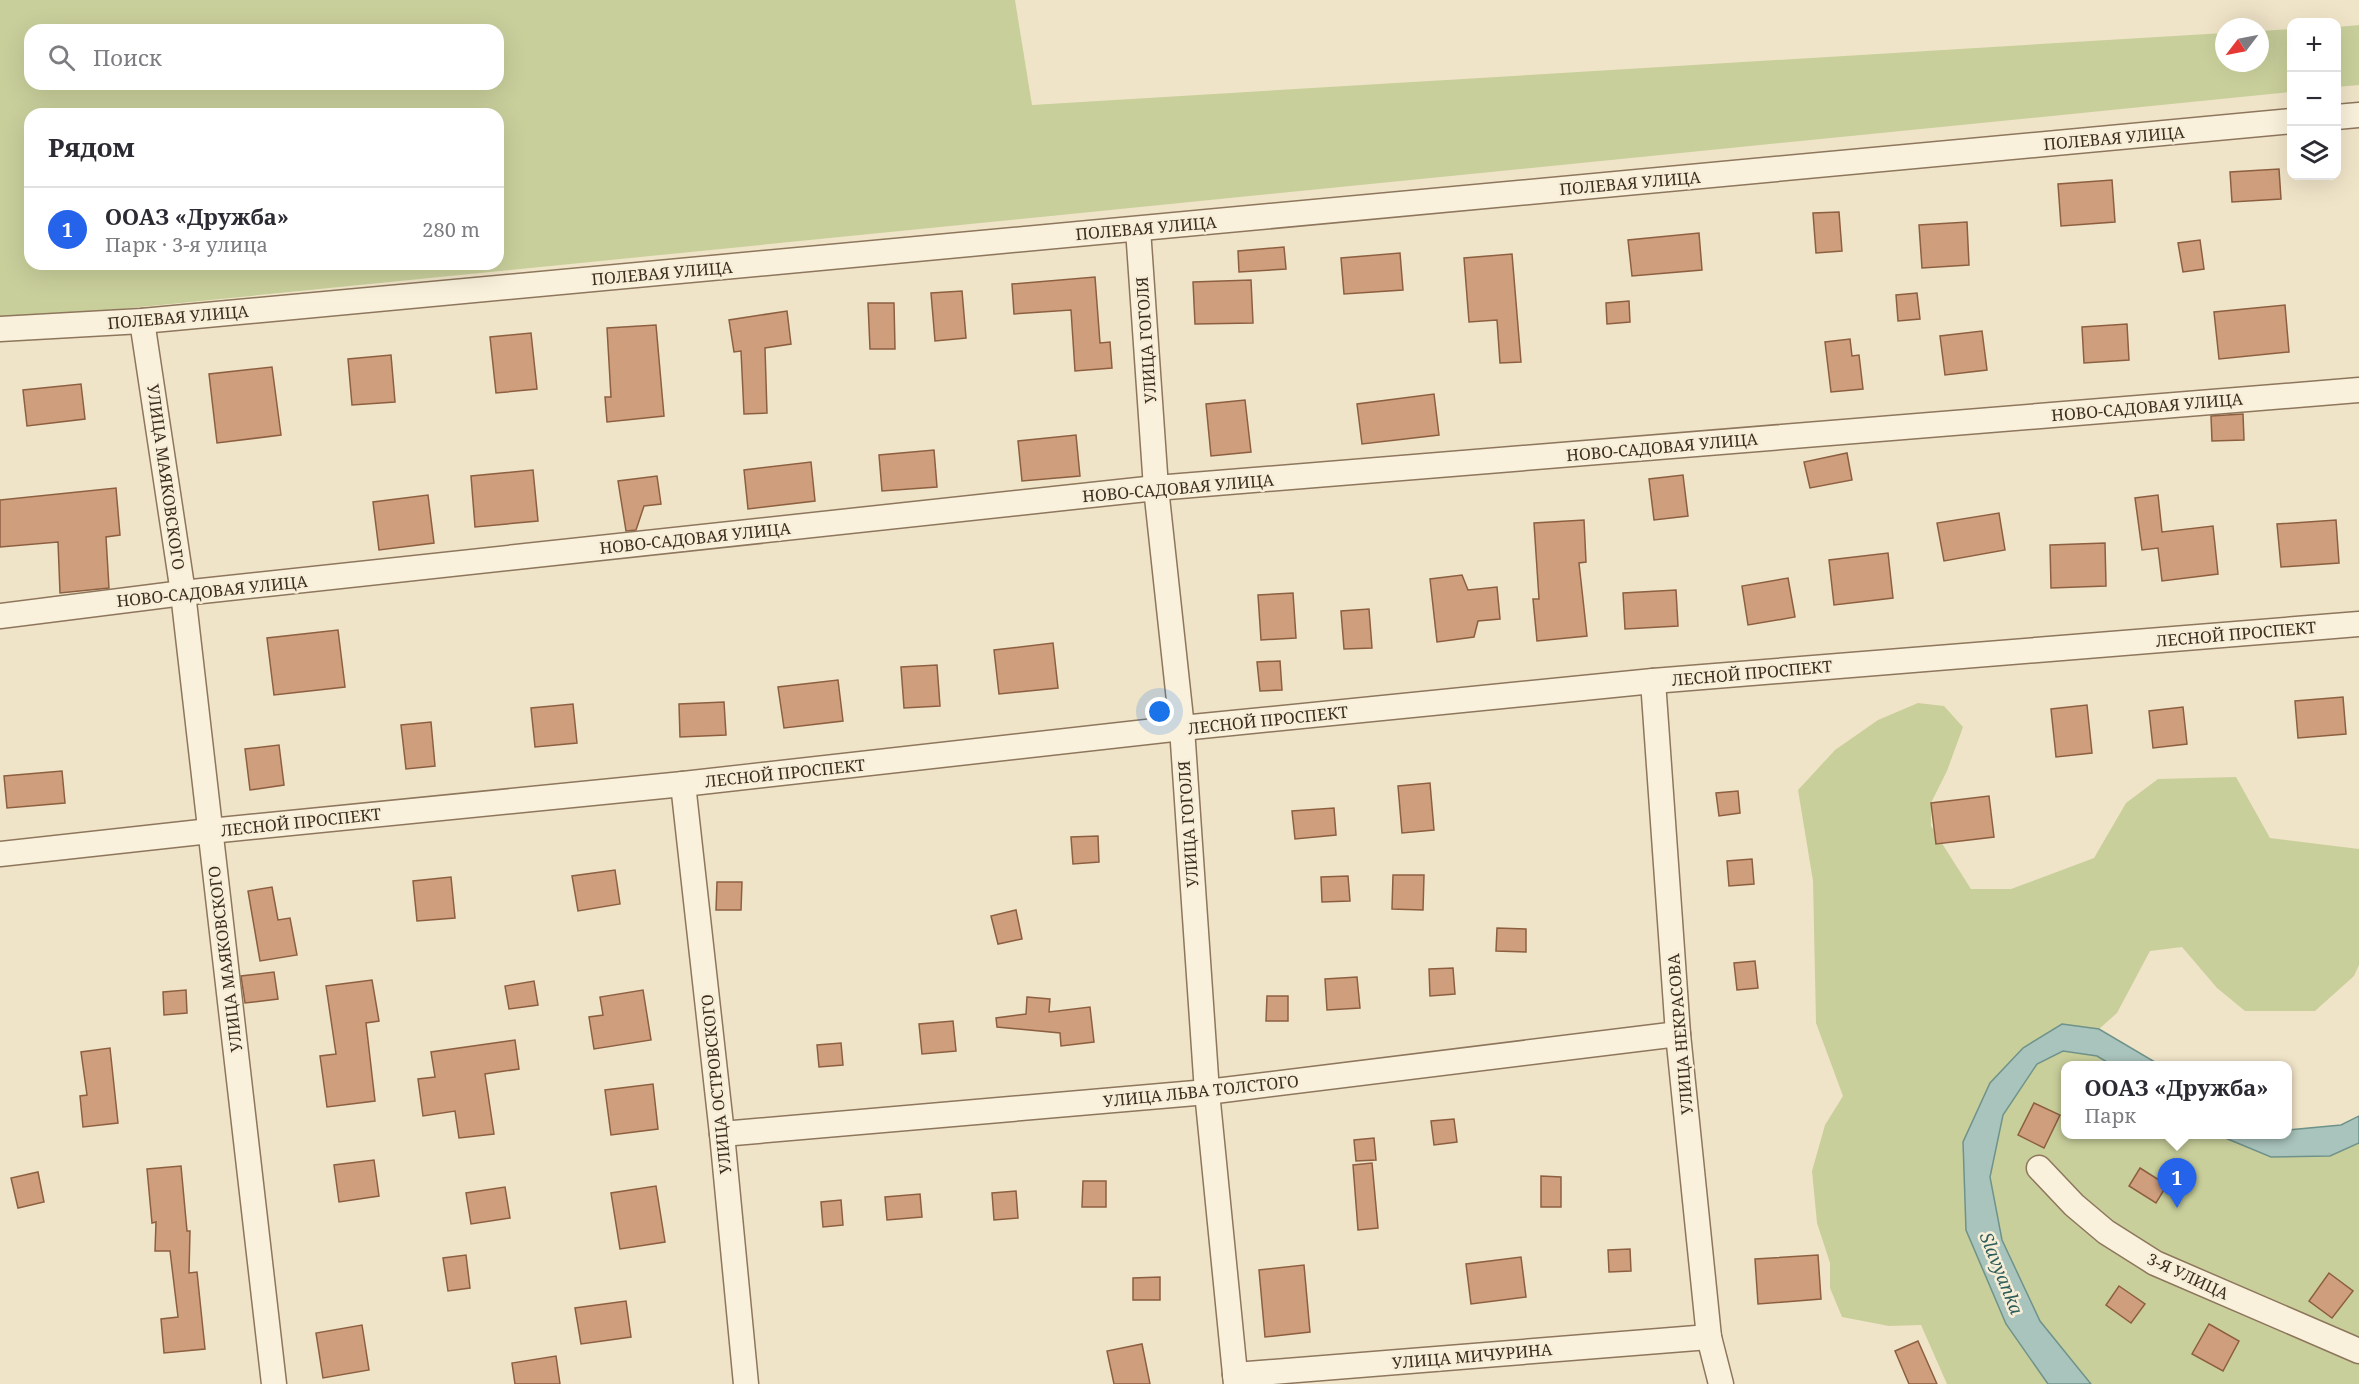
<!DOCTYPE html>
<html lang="ru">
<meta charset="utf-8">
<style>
:root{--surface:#fff;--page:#f7f7f7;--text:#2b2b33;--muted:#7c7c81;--line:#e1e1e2;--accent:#2563eb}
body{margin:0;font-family:"Noto Serif",serif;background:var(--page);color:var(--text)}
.controls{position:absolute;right:18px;top:18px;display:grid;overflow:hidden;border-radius:12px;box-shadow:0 6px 24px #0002}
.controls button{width:54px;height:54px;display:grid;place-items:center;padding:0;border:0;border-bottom:2px solid var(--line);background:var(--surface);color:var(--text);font:30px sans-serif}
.compass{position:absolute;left:2215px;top:18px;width:54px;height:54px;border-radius:50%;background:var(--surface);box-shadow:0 6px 24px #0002;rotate:238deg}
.you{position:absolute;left:1160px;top:712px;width:21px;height:21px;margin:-15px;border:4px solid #fff;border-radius:50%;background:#1a73e8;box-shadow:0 0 0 9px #1a73e833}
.badge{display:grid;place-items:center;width:39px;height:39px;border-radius:50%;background:var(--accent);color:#fff;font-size:20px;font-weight:700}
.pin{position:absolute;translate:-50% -50px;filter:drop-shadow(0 2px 3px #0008)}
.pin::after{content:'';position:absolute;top:32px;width:21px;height:18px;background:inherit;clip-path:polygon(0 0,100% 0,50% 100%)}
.popup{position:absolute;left:2061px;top:1061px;width:231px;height:78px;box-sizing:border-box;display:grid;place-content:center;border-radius:12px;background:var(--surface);filter:drop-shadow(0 2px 4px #0005);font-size:20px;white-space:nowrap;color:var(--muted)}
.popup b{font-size:22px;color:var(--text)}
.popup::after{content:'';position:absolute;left:50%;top:100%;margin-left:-12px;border:12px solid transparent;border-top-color:var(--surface)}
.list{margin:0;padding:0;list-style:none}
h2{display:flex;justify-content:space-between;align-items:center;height:78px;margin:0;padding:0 24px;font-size:26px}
h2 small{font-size:20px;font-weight:400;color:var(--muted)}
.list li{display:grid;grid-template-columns:39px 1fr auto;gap:18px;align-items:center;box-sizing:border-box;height:84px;padding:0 24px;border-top:2px solid var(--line)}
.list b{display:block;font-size:22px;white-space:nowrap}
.list p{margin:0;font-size:20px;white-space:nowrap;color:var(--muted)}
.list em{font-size:20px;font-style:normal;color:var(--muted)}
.icon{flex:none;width:33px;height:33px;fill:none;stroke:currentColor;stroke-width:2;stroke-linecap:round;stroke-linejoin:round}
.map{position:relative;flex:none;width:2359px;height:1384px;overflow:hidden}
.search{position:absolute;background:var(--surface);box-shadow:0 6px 24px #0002;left:24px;top:24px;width:480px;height:66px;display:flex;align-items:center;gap:15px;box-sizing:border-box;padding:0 21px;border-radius:18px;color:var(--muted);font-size:22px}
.panel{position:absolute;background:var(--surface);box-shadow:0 6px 24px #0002;left:24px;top:108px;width:480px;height:162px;border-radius:18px}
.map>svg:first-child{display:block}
.green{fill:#c9cf9b;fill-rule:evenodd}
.water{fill:#a9c4bc;stroke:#6f938a;stroke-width:1.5}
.building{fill:#cf9f7d;stroke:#8d5f41;stroke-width:1.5}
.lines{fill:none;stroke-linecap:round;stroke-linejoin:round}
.minor-casing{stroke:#8d765c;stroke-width:27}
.minor{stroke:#faf1dc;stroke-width:24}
.labels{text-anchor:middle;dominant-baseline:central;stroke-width:5;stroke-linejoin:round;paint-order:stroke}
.street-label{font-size:16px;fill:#3d2e20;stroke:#f7eed8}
.water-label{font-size:18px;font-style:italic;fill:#2f5d5a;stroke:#f7eed8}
</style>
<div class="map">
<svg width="2359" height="1384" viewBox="0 0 2359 1384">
<rect width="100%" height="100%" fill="#f0e4c8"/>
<!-- green -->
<g class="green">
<path d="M0 0H1015L1032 105 2224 33V63H2260V31L2291 29V92L0 321ZM30 30H498V84H30ZM30 114H498V264H30Z"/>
<path d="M2359 25V85L2337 87V27Z"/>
<path d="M1918 703 1944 706 1963 727 1947 771 1931 803V826L1971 889H2011L2094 858 2126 803 2158 779 2236 777 2270 838 2359 849V965L2354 976 2315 1011H2245L2217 988 2182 947 2150 951 2117 1013 2099 1029 2062 1024 1963 1142 2006 1324 2048 1384H1947L1921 1325 1889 1326 1842 1317 1830 1288V1263L1817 1223 1812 1171 1825 1125 1843 1096 1816 1023 1813 881 1798 790 1835 750 1878 720Z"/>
<path d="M2063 1051 2097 1056 2112 1065 2066 1066V1134L2218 1135 2271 1157 2330 1156 2359 1143V1384H2091L2040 1321 2002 1240 1990 1177 2003 1115 2037 1064Z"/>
</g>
<!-- water -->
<g class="water">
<path d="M2062 1024 2099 1029 2160 1065H2112L2097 1056 2063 1051 2037 1064 2003 1115 1990 1177 2002 1240 2040 1321 2091 1384H2048L2006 1324 1966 1230 1963 1142 1990 1083 2023 1048Z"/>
<path d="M2359 1116V1143L2330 1156 2271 1157 2218 1135 2288 1134V1130L2341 1125Z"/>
</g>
<!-- building -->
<g class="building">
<path d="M2279 169 2281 199 2232 202 2230 172Z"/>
<path d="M2112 180 2115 222 2061 226 2058 184Z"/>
<path d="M1839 212 1842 251 1816 253 1813 213Z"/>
<path d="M1967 222 1969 265 1922 268 1919 225Z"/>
<path d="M1699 233 1702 270 1632 276 1628 240Z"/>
<path d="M2200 240 2204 269 2183 272 2178 243Z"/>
<path d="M1284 247 1286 269 1239 272 1238 251Z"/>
<path d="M1400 253 1403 290 1344 294 1341 258Z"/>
<path d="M1512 254 1521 362 1500 363 1497 320 1469 322 1464 258Z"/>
<path d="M1095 277 1100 343 1110 342 1112 368 1075 371 1071 310 1014 314 1012 284Z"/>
<path d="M1251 280 1253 323 1195 324 1193 282Z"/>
<path d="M962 291 966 338 935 341 931 293Z"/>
<path d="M1917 293 1920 319 1898 321 1896 295Z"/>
<path d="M1629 301 1630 322 1607 324 1606 303Z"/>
<path d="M868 303H894L895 349H870Z"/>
<path d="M2285 305 2289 352 2219 359 2214 312Z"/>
<path d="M787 311 791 344 765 348 767 413 744 414 741 351 734 352 729 320Z"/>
<path d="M2127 324 2129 360 2084 363 2082 327Z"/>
<path d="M656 325 664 416 607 422 605 397H611L607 328Z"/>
<path d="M1982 331 1987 370 1945 375 1940 336Z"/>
<path d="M531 333 537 389 496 393 490 337Z"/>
<path d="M1850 339 1852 356 1859 355 1863 389 1831 392 1825 342Z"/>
<path d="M391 355 395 402 352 405 348 359Z"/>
<path d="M272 367 281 435 217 443 209 374Z"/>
<path d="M81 384 85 419 27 426 23 390Z"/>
<path d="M1434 394 1439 435 1362 444 1357 404Z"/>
<path d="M1245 400 1251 452 1211 456 1206 404Z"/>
<path d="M2243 414 2244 440 2212 441 2211 416Z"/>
<path d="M1076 435 1080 476 1022 481 1018 441Z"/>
<path d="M934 450 937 487 882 491 879 455Z"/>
<path d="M1847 453 1852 480 1810 488 1804 462Z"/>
<path d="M811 462 815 501 748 509 744 470Z"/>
<path d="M533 470 538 521 475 527 471 476Z"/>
<path d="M1683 475 1688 516 1654 520 1649 479Z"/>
<path d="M657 476 661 504 644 506 636 530 626 531 618 481Z"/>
<path d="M116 488 120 535 106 537 109 588 60 593 58 542 0 547V500Z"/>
<path d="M428 495 434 543 379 550 373 502Z"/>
<path d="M2158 495 2162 532 2213 526 2218 574 2162 581 2158 548 2142 550 2135 498Z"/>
<path d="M1999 513 2005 550 1944 561 1937 523Z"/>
<path d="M1584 520 1586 562 1579 563 1587 636 1537 641 1533 599H1539L1534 523Z"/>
<path d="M2336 520 2339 563 2281 567 2277 524Z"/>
<path d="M2105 543 2106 586 2051 588 2050 545Z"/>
<path d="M1888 553 1893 598 1834 605 1829 560Z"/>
<path d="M1462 575 1468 590 1497 587 1500 619 1478 621 1474 637 1437 642 1430 579Z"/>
<path d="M1788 578 1795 617 1748 625 1742 586Z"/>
<path d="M1676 590 1678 626 1625 629 1623 593Z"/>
<path d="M1293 593 1296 638 1261 640 1258 595Z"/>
<path d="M1369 609 1372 648 1344 649 1341 611Z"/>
<path d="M338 630 345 687 274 695 267 638Z"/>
<path d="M1053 643 1058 688 999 694 994 650Z"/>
<path d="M1280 661 1282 690 1260 691 1257 662Z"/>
<path d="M937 665 940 706 904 708 901 667Z"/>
<path d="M838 680 843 721 784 728 778 687Z"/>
<path d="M2343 697 2346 734 2298 738 2295 701Z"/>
<path d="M724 702 726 735 680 737 679 704Z"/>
<path d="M573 704 577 743 535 747 531 708Z"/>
<path d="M2087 705 2092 753 2056 757 2051 709Z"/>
<path d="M2183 707 2187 744 2153 748 2149 711Z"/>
<path d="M431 722 435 766 406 769 401 725Z"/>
<path d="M279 745 284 785 250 790 245 749Z"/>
<path d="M62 771 65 803 7 808 4 776Z"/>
<path d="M1430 783 1434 830 1402 833 1398 786Z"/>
<path d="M1738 791 1740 813 1719 816 1716 793Z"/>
<path d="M1989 796 1994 837 1936 844 1931 803Z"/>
<path d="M1334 808 1336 835 1295 839 1292 811Z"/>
<path d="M1098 836 1099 862 1073 864 1071 837Z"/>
<path d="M1752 859 1754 884 1729 886 1727 861Z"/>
<path d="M615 870 620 904 578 911 572 876Z"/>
<path d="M1393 875H1424L1423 910 1392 909Z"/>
<path d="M1348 876 1350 901 1322 902 1321 877Z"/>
<path d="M451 877 455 918 417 921 413 881Z"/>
<path d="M717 882H742L741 910H716Z"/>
<path d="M272 887 278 920 290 918 297 955 260 961 248 891Z"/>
<path d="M1016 910 1022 939 998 944 991 916Z"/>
<path d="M1497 928 1526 929V952L1496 951Z"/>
<path d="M1755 961 1758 988 1737 990 1734 963Z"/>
<path d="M1453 968 1455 994 1430 996 1429 969Z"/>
<path d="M274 972 278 999 245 1003 241 976Z"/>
<path d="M1357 977 1360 1008 1327 1010 1325 979Z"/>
<path d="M372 980 379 1021 366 1023 375 1101 327 1107 320 1056 336 1054 326 986Z"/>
<path d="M534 981 538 1005 509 1009 505 986Z"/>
<path d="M186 990 187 1013 164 1015 163 992Z"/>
<path d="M643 990 651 1040 594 1049 589 1017 603 1015 600 997Z"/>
<path d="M1267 996H1288V1021H1266Z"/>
<path d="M1027 997 1050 999 1049 1012 1090 1007 1094 1042 1061 1046 1060 1033 997 1027 996 1018 1026 1014Z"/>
<path d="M953 1021 956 1051 922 1054 919 1024Z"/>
<path d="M515 1040 519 1069 485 1074 494 1134 459 1138 455 1111 423 1116 418 1079 435 1077 431 1052Z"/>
<path d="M841 1043 843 1065 819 1067 817 1045Z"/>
<path d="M110 1048 118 1123 83 1127 80 1096 87 1095 81 1052Z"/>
<path d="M653 1084 658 1129 611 1135 605 1090Z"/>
<path d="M2034 1103 2060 1115 2044 1148 2018 1135Z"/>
<path d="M1454 1119 1457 1142 1434 1145 1431 1121Z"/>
<path d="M1374 1138 1376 1160 1356 1161 1354 1140Z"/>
<path d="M374 1160 379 1196 339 1202 334 1165Z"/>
<path d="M1372 1163 1378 1228 1358 1230 1353 1165Z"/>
<path d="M181 1166 187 1231H190L189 1273 197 1272 205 1349 164 1353 161 1319 178 1317 170 1251H155L156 1222 152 1223 147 1169Z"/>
<path d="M2140 1168 2167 1185 2156 1203 2129 1186Z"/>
<path d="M38 1172 44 1202 18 1208 11 1178Z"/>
<path d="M1541 1176 1561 1177V1207H1541Z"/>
<path d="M1083 1181H1106V1207H1082Z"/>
<path d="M656 1186 665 1242 620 1249 611 1193Z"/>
<path d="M505 1187 510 1218 471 1224 466 1193Z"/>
<path d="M1016 1191 1018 1218 994 1220 992 1193Z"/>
<path d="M920 1194 922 1217 887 1220 885 1197Z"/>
<path d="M841 1200 843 1225 823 1227 821 1202Z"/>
<path d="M1630 1249 1631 1271 1609 1272 1608 1250Z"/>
<path d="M466 1255 470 1288 448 1291 443 1258Z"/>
<path d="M1818 1255 1821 1299 1758 1304 1755 1259Z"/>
<path d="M1521 1257 1526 1297 1471 1304 1466 1264Z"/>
<path d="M1304 1265 1310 1332 1265 1337 1259 1270Z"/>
<path d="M2329 1273 2353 1291 2332 1318 2309 1301Z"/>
<path d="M1160 1277V1300H1133V1278Z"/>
<path d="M2119 1286 2145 1304 2131 1323 2106 1305Z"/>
<path d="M626 1301 631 1337 581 1344 575 1308Z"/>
<path d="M2209 1324 2239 1341 2223 1371 2192 1354Z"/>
<path d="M362 1325 369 1370 323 1378 316 1333Z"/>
<path d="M1918 1341 1937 1384H1909L1895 1351Z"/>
<path d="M1142 1344 1150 1384H1114L1107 1351Z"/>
<path d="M556 1356 560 1384H515L512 1363Z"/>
</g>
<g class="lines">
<defs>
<g id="minor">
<path d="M2336 117 2359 115"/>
<path d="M1138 229 1156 488 1182 728 1207 1092 1236 1384"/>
<path d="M142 321 183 593 274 1384"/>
<path d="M0 329 142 321 2292 121"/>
<path d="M0 616 183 593 1156 488 2359 390"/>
<path d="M1653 681 1678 1034 1709 1337 1721 1384"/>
<path d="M683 784 722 1134 746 1384"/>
<path d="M0 854 210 831 683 784 1182 728 1653 681 2359 624"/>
<path d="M722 1134 1207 1092 1678 1034"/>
<path d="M2039 1168 2074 1205 2106 1232 2155 1263 2359 1351"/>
<path d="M1235 1375 1709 1337"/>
</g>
</defs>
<!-- minor casing -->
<use href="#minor" class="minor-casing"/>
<!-- minor -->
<use href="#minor" class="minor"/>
</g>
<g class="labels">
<!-- street labels -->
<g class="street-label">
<text transform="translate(2114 138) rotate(-5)">ПОЛЕВАЯ УЛИЦА</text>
<text transform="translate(1630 183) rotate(-5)">ПОЛЕВАЯ УЛИЦА</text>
<text transform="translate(1146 228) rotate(-5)">ПОЛЕВАЯ УЛИЦА</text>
<text transform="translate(662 273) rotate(-5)">ПОЛЕВАЯ УЛИЦА</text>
<text transform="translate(178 317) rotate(-5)">ПОЛЕВАЯ УЛИЦА</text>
<text transform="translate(1146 340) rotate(-94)">УЛИЦА ГОГОЛЯ</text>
<text transform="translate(2147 407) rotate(-5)">НОВО-САДОВАЯ УЛИЦА</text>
<text transform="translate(1662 447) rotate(-5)">НОВО-САДОВАЯ УЛИЦА</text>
<text transform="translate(166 477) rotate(82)">УЛИЦА МАЯКОВСКОГО</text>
<text transform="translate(1178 488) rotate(-5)">НОВО-САДОВАЯ УЛИЦА</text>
<text transform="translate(695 538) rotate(-6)">НОВО-САДОВАЯ УЛИЦА</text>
<text transform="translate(212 591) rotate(-6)">НОВО-САДОВАЯ УЛИЦА</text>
<text transform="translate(2236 634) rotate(-5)">ЛЕСНОЙ ПРОСПЕКТ</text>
<text transform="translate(1752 673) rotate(-5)">ЛЕСНОЙ ПРОСПЕКТ</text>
<text transform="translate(1268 720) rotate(-6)">ЛЕСНОЙ ПРОСПЕКТ</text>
<text transform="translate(785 773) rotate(-6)">ЛЕСНОЙ ПРОСПЕКТ</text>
<text transform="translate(301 822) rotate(-6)">ЛЕСНОЙ ПРОСПЕКТ</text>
<text transform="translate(1188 824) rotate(-94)">УЛИЦА ГОГОЛЯ</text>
<text transform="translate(225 959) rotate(-97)">УЛИЦА МАЯКОВСКОГО</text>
<text transform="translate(1680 1034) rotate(-95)">УЛИЦА НЕКРАСОВА</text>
<text transform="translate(716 1084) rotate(-96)">УЛИЦА ОСТРОВСКОГО</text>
<text transform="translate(1201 1091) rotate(-6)">УЛИЦА ЛЬВА ТОЛСТОГО</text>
<text transform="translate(2188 1276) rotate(25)">3-Я УЛИЦА</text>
<text transform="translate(1472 1356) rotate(-5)">УЛИЦА МИЧУРИНА</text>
</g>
<!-- water labels -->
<g class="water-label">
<text transform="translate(2002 1273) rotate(68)">Slavyanka</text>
</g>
</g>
</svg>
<div class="controls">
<button>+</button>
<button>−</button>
<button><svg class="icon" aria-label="layers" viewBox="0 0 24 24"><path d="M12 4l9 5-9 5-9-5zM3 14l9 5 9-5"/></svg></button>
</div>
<svg class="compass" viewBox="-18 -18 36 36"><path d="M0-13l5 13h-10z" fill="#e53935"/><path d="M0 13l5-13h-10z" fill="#7c7c81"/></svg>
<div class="you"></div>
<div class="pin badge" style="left:2177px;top:1208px">1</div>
<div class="popup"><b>ООАЗ «Дружба»</b>Парк</div>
<div class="search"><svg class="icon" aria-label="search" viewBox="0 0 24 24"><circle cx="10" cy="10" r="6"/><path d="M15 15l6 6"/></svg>Поиск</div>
<section class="panel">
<h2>Рядом<small></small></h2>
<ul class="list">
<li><span class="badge">1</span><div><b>ООАЗ «Дружба»</b><p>Парк · 3-я улица</p></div><em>280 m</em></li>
</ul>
</section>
</div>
